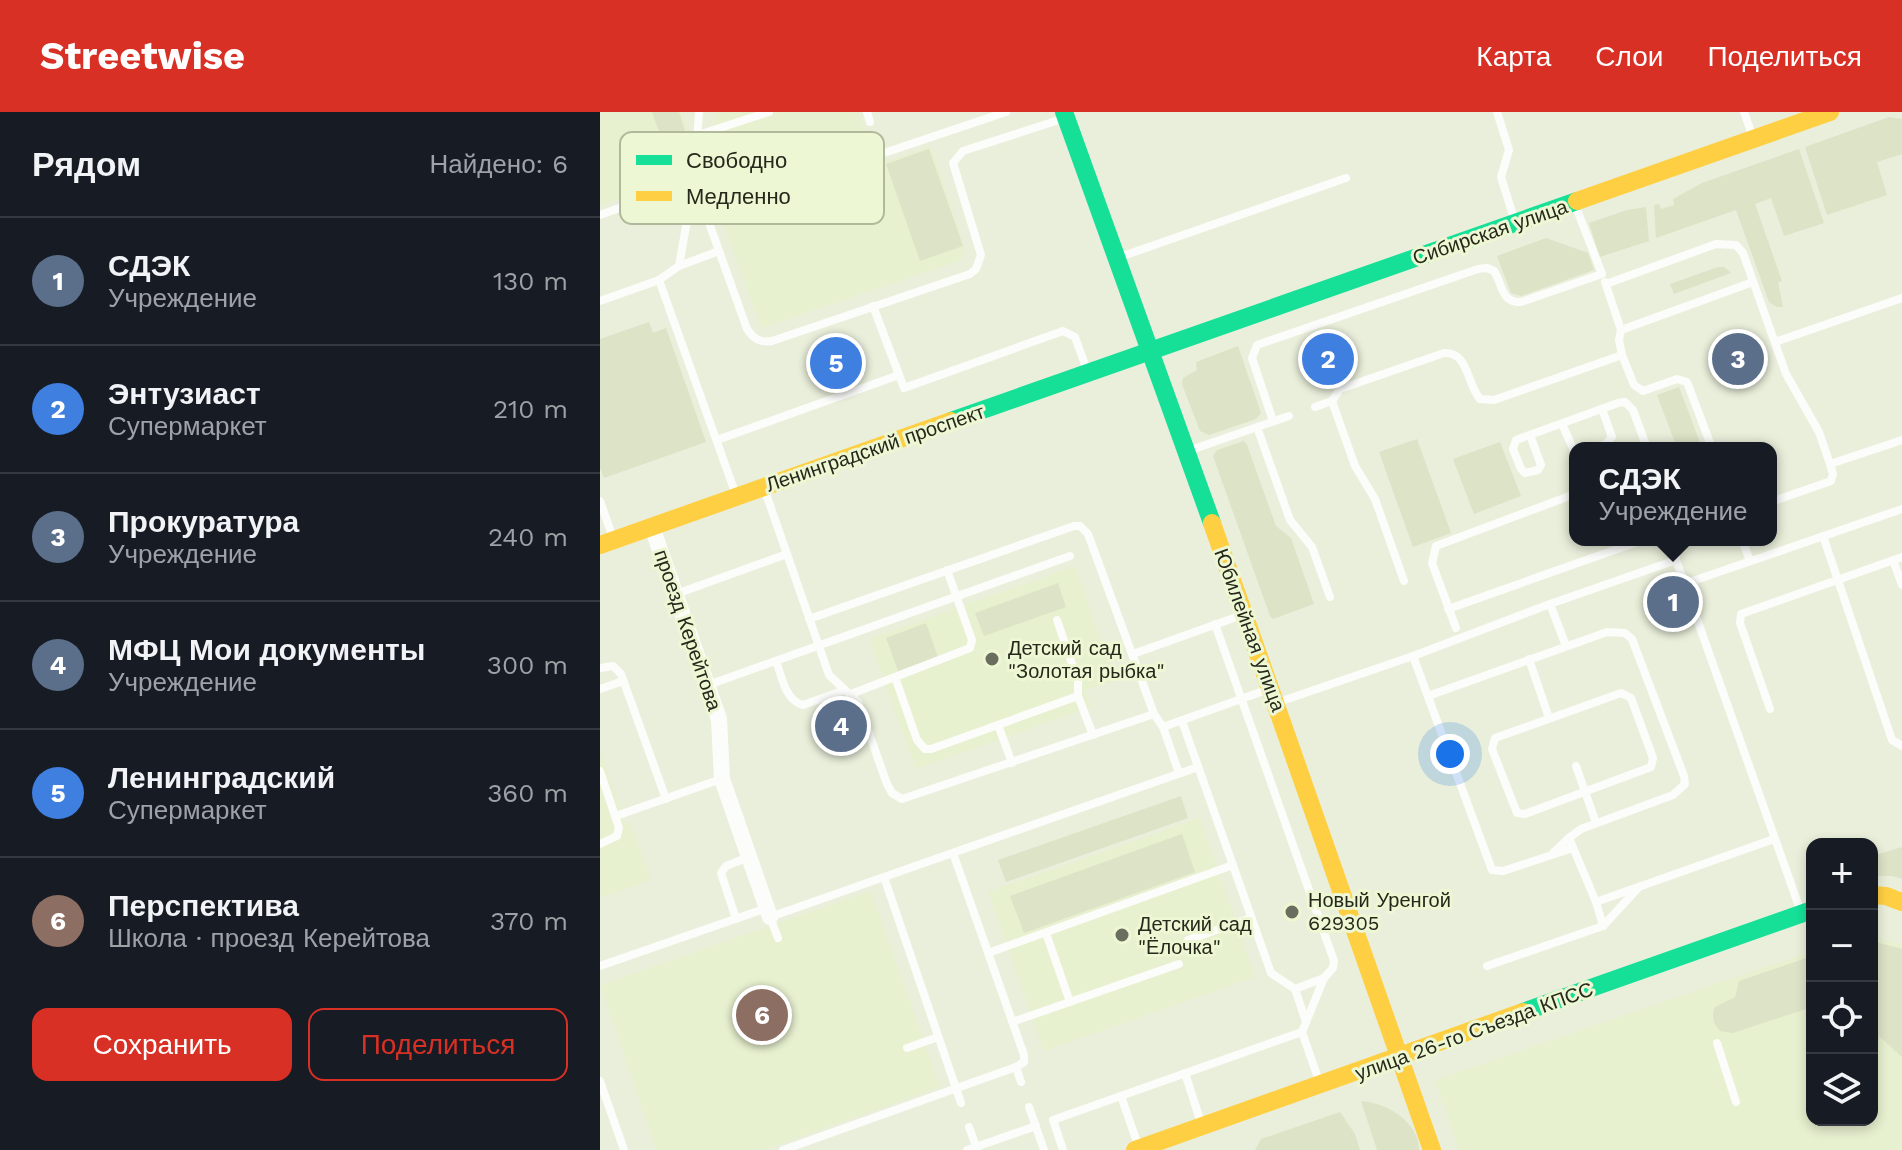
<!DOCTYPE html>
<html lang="ru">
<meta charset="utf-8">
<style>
:root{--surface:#171b24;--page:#20242c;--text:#f1f3f6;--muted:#9ea1a6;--line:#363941;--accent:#d93025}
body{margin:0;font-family:"Work Sans",sans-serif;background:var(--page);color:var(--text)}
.controls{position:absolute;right:24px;bottom:24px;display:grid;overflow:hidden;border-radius:16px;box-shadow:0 4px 12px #0003}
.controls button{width:72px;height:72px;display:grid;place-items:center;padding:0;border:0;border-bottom:2px solid var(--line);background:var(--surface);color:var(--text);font:40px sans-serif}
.you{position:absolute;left:850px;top:642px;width:28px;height:28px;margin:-20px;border:6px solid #fff;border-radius:50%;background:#1a73e8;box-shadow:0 0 0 12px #1a73e833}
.badge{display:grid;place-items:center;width:52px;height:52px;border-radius:50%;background:var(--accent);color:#fff;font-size:26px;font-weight:700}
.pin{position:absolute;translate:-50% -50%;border:4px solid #fff;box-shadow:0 2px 8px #0006}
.popup{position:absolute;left:969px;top:330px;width:208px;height:104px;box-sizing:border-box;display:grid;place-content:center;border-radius:16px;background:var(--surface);filter:drop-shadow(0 2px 6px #0005);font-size:26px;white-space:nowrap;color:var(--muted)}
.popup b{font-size:30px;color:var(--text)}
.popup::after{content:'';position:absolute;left:50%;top:100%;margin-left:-16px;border:16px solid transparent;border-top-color:var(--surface)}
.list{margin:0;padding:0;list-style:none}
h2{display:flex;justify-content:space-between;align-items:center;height:104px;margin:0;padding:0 32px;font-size:34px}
h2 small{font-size:26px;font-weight:400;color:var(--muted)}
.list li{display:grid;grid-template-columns:52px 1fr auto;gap:24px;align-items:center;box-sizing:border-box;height:128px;padding:0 32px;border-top:2px solid var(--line)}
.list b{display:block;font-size:30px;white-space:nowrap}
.list p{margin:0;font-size:26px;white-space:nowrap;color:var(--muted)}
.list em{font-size:26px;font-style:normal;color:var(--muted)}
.actions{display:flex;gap:16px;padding:24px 32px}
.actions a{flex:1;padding:18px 0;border:2px solid var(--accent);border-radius:16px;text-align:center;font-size:28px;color:var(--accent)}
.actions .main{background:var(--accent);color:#fff}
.icon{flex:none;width:44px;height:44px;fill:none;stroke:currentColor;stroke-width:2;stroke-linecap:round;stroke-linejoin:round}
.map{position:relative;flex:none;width:1302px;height:1038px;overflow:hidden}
header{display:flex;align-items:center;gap:48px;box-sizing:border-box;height:112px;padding:0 40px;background:var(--accent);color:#fff}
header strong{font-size:38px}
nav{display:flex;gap:44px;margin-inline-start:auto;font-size:28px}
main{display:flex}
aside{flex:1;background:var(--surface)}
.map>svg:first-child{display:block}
.built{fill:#e7f0cf}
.green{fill:#dce3c7}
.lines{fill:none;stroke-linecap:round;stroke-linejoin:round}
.lane{stroke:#fcfdfa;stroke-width:8}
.street{stroke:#fcfdfa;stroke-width:16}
.fast{stroke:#16e098;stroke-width:18}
.slow{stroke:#ffcf43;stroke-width:18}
.poi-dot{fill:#6a6e5e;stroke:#edf7d3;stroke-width:3}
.labels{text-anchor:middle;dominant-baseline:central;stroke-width:6;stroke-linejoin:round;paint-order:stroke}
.street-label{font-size:20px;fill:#25281b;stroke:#edf7d3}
.poi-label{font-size:20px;fill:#25281b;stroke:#edf7d3;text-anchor:start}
.key{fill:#edf7d3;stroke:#b1b99c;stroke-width:2}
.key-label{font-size:22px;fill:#25281b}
</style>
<header>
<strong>Streetwise</strong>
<nav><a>Карта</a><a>Слои</a><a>Поделиться</a></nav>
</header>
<main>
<aside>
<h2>Рядом<small>Найдено: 6</small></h2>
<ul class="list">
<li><span class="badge" style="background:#5c6f8a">1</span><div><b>СДЭК</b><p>Учреждение</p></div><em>130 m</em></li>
<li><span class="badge" style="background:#3f7fe0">2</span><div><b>Энтузиаст</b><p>Супермаркет</p></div><em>210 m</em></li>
<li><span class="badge" style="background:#5c6f8a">3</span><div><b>Прокуратура</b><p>Учреждение</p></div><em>240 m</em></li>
<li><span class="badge" style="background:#5c6f8a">4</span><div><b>МФЦ Мои документы</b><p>Учреждение</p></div><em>300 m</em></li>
<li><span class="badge" style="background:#3f7fe0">5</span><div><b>Ленинградский</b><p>Супермаркет</p></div><em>360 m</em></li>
<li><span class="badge" style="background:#8d6e63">6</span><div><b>Перспектива</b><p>Школа · проезд Керейтова</p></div><em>370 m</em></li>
</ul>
<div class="actions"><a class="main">Сохранить</a><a>Поделиться</a></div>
</aside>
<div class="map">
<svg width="1302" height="1038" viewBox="0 0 1302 1038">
<rect width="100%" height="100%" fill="#eaefdb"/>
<!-- built -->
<g class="built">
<path d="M0 0H82L89 17 66 45 74 67 0 93Z"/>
<path d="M115 0H259L264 18 268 17 280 52 331 34 365 137 362 148 161 216 108 68Z"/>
<path d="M475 454 515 568 485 578 491 595 316 657 269 527Z"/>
<path d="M0 639 25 711 30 710 51 768 0 786Z"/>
<path d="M600 706 655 865 444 939 388 780Z"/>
<path d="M271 779 340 975 163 1038H56L0 873Z"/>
<path d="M1272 824 1302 833V1038H859L835 968 1212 839V1008H1272Z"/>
</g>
<!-- green -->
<g class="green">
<path d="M52 0H79L85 18 73 26 62 28Z"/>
<path d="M1289 5 1302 7V42L1277 50 1287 83 1227 103 1205 35Z"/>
<path d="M329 37 363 134 320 149 286 52Z"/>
<path d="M1199 37 1224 111 1184 124 1171 86 1155 92 1182 169 1178 170 1183 195H1177L1169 190 1136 98 1056 126 1054 93 1059 92 1061 97 1074 93 1073 87 1102 71Z"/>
<path d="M1046 95 1049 129 1000 145 989 111 1027 98Z"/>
<path d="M946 126 988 141 994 158 921 184 911 181 897 144Z"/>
<path d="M1118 155H1124L1131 161 1074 182 1070 172Z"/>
<path d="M49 210 53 221 66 216 106 330 4 366 0 356V227Z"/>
<path d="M638 234 661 301 656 307 609 323 600 319 582 272 583 266 597 258 596 250Z"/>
<path d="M1079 275 1102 336H1077L1057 283Z"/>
<path d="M817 327 851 421 813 435 779 340Z"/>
<path d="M644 329 647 333 676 414 691 426 714 492 673 507 670 504 613 344 617 338Z"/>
<path d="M900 330 921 384 874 402 853 347Z"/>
<path d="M458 471 466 495 384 524 375 501Z"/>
<path d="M326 511 338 545 298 559 286 526Z"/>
<path d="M581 684 588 706 406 770 398 748Z"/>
<path d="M582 722 595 760 424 821 410 784Z"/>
<path d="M1302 735V767L1292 764H1272V744Z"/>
<path d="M1272 829 1302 837V945L1279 924 1277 943 1272 941Z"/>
<path d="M1212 844V895L1133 921 1120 919C1113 911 1111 905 1115 895L1135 885 1139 869Z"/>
<path d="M761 989C787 991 819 1010 819 1038H777Z"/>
<path d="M740 1000 755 1022 760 1038H655L661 1027Z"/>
</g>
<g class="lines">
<!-- lane -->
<g class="lane">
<path d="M267 0 270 10"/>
<path d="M897 0 909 38 901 65 915 110"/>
<path d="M1144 0 1153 26"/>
<path d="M98 23 169 0"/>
<path d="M287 40 406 0"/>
<path d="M94 69 147 217C154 227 160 231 172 229L370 162 376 157 381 143 353 51 363 39 465 6"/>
<path d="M0 103 94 69"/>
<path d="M520 145 746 66"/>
<path d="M79 154 119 139"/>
<path d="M59 168 136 383"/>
<path d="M1005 170 1021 218 1019 228 1022 243 1034 273 1043 279 1077 267 1087 270 1112 336"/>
<path d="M1006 172 1116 132 1136 133 1143 141 1186 262 1219 320 1230 352 1302 328"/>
<path d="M0 189 59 168 79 154 94 69 99 0"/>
<path d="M273 194 304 276 463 219 475 225 488 261"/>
<path d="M1021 218 1153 170"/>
<path d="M1175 230 1302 186"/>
<path d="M715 295 732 289"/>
<path d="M673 309 652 246 657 233 878 157 887 156 894 159C903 173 901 191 921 190L1002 162 974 90"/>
<path d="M962 312 975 341"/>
<path d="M657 315 690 408 712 435 730 485"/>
<path d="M930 323 941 353 938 358 925 361 921 357 913 337 916 328 1018 291 1025 290 1033 298 1047 336"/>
<path d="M117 328 299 263"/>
<path d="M995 336 1006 332 1012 325 1002 297"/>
<path d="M588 339 689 304"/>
<path d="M164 376 229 563 258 590 287 672 292 681 302 687 554 602 563 615 669 577"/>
<path d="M0 389 13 426"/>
<path d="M1171 390 1231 369 1233 362 1230 352"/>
<path d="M1223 424 1292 628 1302 634"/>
<path d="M1142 428 1150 449"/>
<path d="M1076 448V428"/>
<path d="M1293 448 1302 473"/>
<path d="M804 469 775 387 755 354 732 289 740 277 844 241C869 240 866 271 880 287L894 288 1022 243"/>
<path d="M1084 472 1302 397"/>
<path d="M76 482 187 442"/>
<path d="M848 497 1043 428"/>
<path d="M209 507 474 414H480L488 422 554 602"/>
<path d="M457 508 478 569V584L493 623"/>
<path d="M615 512 734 849 733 856 724 866 695 877"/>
<path d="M856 516 832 451 836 434 975 382"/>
<path d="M966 534 950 492 1076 448 1201 800"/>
<path d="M533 542 645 502"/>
<path d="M813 544 950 492"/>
<path d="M929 547 949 606"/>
<path d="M176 549C182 564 185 589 203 593L245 578"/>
<path d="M0 556 13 554 21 562 66 687"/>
<path d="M295 565 317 628 325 637H331L478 584"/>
<path d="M108 573 470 444"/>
<path d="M0 577 23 569"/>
<path d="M1021 581 1031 586 1053 646 1051 655 925 702 917 701 892 637 895 626Z"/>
<path d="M251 582 370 536 372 528 347 458"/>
<path d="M828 584 1007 520 1025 521 1032 527 1084 664 1085 672 1073 683 981 717 969 726"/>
<path d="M679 590 813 544 892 758 903 759 973 736"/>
<path d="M1170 597 1140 511 1141 502 1302 445"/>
<path d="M582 609 671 861 695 877 705 907"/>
<path d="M398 613 412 651"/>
<path d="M563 615 579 661"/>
<path d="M976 654 996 711"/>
<path d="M0 659 19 716 17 724 0 732"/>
<path d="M16 704 121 667"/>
<path d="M954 740 969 726 996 790 1174 727"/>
<path d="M353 741 424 943V950L416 955 421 970"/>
<path d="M284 765 361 991"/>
<path d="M996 790 1003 814"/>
<path d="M136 807 121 761 126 754 149 745"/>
<path d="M446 821 470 890"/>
<path d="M178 826 170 805 598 655"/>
<path d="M588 828 651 806"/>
<path d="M388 841 633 753"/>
<path d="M0 854 167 796"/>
<path d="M887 854 1003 814 1039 775"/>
<path d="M412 910 579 852"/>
<path d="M702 920 720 972"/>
<path d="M1117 931 1136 990"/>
<path d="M307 936 338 925"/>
<path d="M585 961 602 1014"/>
<path d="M0 969 24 1038"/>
<path d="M521 984 539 1036"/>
<path d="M429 995 444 1038"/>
<path d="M369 1015 377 1037"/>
<path d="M183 1038 416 955"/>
<path d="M367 1038 436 1014"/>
<path d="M463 1038 453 1008 702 920 724 866"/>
</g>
<!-- street -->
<path class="street" d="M52 415 119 607 122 667 170 805"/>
<!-- fast -->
<g class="fast">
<path d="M464 0 612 411"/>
<path d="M351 309 977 89"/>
<path d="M923 900 1212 798"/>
</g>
<!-- slow -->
<g class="slow">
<path d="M977 89 1230 0"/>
<path d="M612 411 832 1038"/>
<path d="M0 433 351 309"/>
<path d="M1272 783 1286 784 1302 790"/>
<path d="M535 1038 923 900"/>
</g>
</g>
<!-- markers -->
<g class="poi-dot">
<circle cx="392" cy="547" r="8"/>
<circle cx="692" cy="800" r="8"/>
<circle cx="522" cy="823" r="8"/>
</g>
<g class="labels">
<!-- street labels -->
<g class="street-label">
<text transform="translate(890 120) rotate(-19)">Сибирская улица</text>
<text transform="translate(275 336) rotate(-19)">Ленинградский проспект</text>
<text transform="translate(88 518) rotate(71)">проезд Керейтова</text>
<text transform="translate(650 518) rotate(70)">Юбилейная улица</text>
<text transform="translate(874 919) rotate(-20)">улица 26-го Съезда КПСС</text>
</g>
<!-- poi labels -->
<g class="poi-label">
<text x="408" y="536">Детский сад<tspan x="408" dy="23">"Золотая рыбка"</tspan></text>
<text x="708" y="788">Новый Уренгой<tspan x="708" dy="23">629305</tspan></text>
<text x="538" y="812">Детский сад<tspan x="538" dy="23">"Ёлочка"</tspan></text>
</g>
</g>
<!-- legend -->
<rect x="20" y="20" width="264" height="92" rx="12" class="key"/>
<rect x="36" y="43" width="36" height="10" fill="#16e098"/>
<rect x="36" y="79" width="36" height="10" fill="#ffcf43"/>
<g class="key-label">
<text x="86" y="56">Свободно</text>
<text x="86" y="92">Медленно</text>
</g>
</svg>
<div class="controls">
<button>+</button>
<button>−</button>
<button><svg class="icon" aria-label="locate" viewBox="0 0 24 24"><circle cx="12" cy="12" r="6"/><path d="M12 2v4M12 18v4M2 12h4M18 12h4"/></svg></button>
<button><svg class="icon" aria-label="layers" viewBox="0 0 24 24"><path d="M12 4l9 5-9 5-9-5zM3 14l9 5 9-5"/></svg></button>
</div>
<div class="you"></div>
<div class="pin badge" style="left:1073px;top:490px;background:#5c6f8a">1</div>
<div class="popup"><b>СДЭК</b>Учреждение</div>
<div class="pin badge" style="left:728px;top:247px;background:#3f7fe0">2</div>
<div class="pin badge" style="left:1138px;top:247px;background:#5c6f8a">3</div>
<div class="pin badge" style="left:241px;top:614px;background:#5c6f8a">4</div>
<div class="pin badge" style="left:236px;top:251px;background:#3f7fe0">5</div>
<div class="pin badge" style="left:162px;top:903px;background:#8d6e63">6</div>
</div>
</main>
